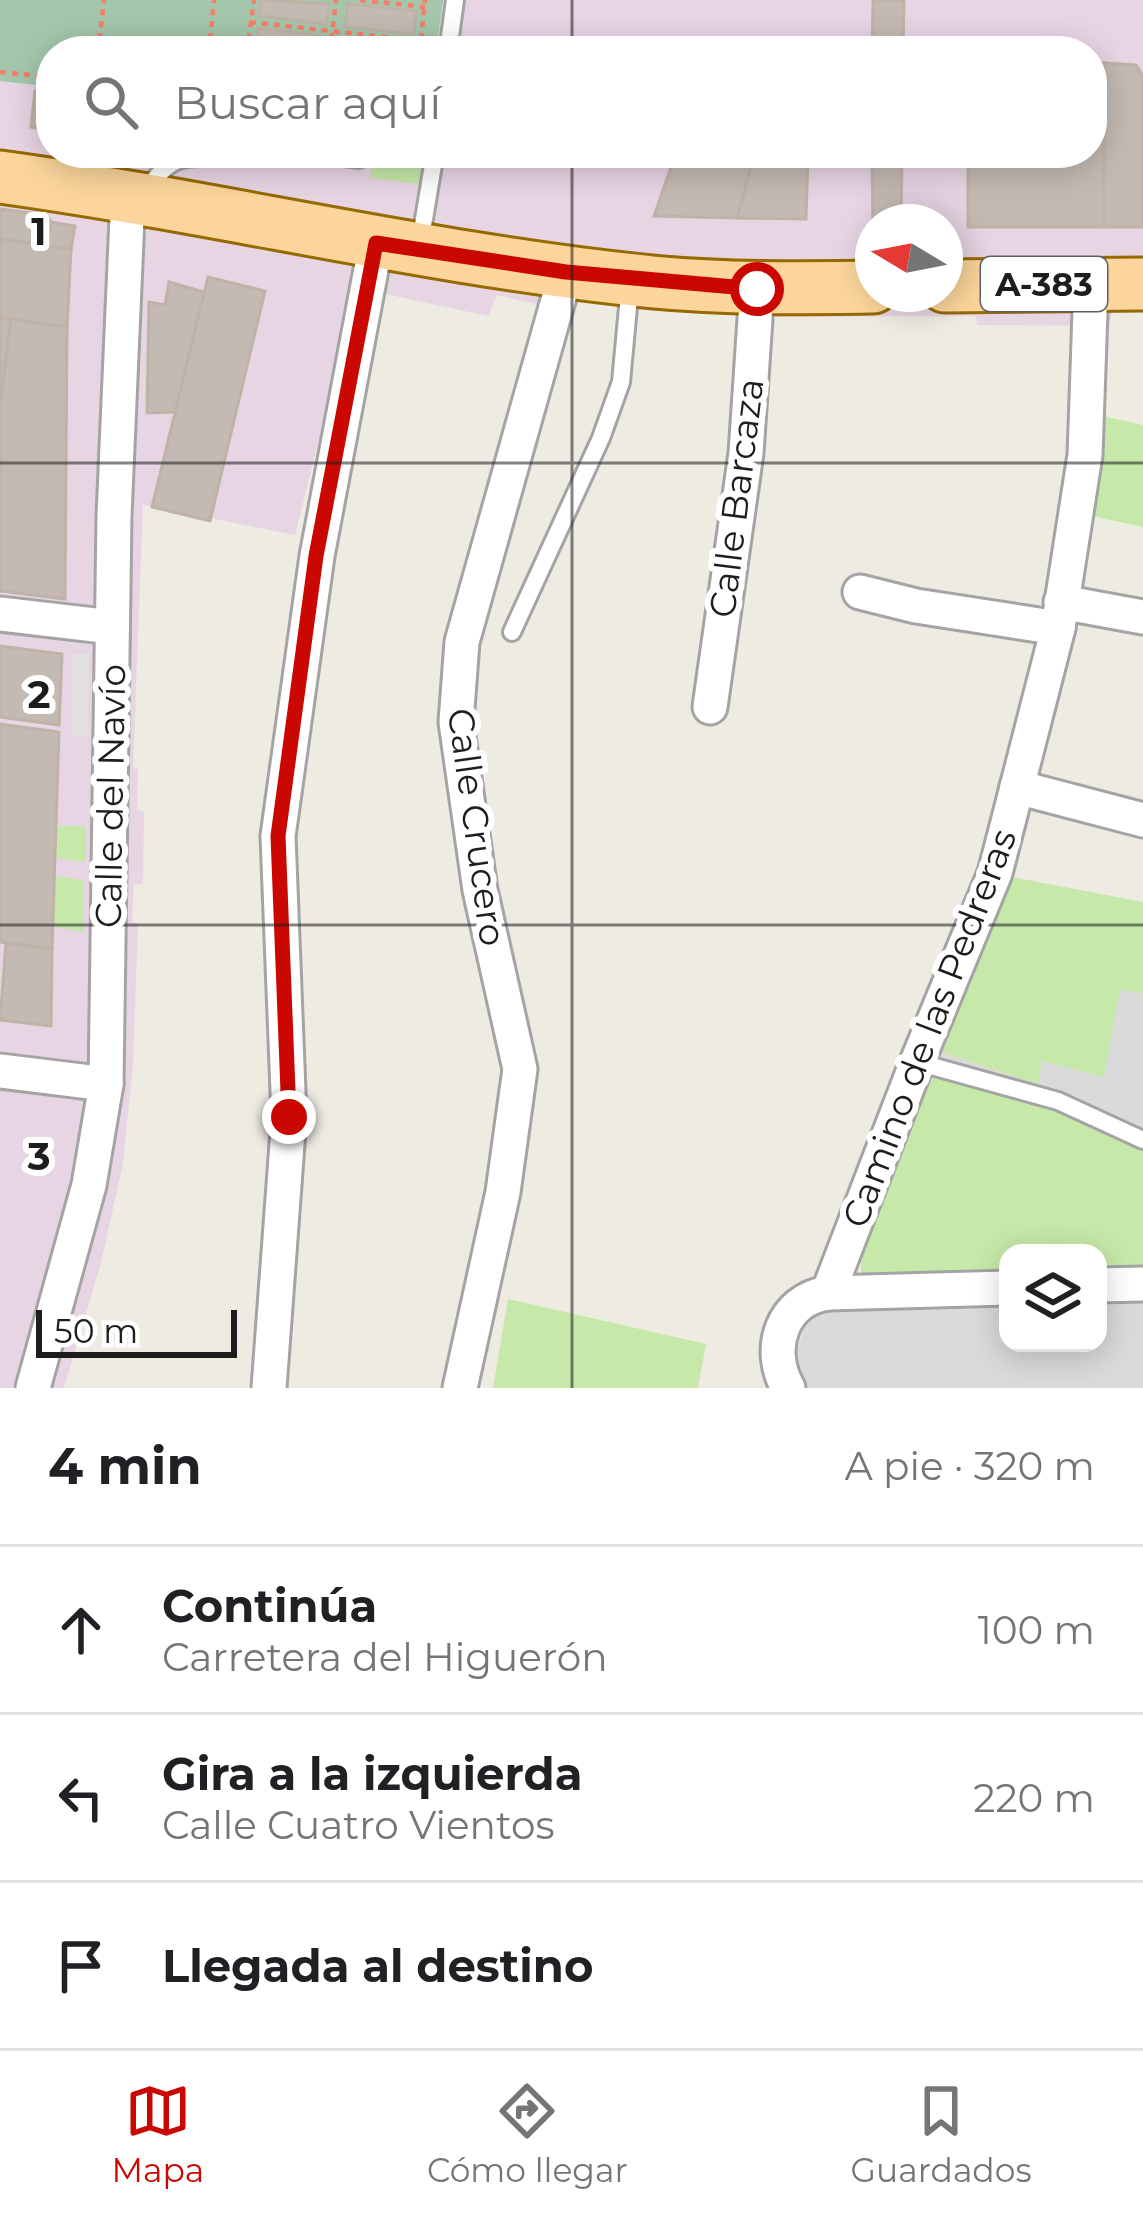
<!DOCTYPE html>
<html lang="es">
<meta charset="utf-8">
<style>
:root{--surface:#fff;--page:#f6f6f6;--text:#202124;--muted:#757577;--line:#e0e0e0;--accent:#ca0701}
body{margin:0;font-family:Montserrat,sans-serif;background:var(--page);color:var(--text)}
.controls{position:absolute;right:36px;bottom:36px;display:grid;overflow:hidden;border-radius:24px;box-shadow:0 6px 30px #0003}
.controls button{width:108px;height:108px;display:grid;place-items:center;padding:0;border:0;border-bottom:3px solid var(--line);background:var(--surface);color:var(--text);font:60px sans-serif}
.compass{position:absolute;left:855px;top:204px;width:108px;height:108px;border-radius:50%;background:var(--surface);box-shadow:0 6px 30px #0003;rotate:280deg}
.scale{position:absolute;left:36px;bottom:30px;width:201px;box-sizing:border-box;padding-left:12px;border:6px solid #1d1d1d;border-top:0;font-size:33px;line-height:42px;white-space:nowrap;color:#1d1d1d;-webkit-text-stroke:9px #fff;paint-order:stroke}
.stop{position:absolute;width:36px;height:36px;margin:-27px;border:9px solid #ca0701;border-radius:50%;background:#fff}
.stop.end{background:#ca0701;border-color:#fff;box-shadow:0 3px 12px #0008}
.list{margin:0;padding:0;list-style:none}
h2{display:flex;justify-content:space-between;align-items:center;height:156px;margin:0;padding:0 48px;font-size:51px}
h2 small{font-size:39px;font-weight:400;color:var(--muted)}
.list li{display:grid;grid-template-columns:78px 1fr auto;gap:36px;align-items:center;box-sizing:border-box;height:168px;padding:0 48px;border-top:3px solid var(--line)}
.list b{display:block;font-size:45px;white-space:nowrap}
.list p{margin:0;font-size:39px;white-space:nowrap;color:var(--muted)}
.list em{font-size:39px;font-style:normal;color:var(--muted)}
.icon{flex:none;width:66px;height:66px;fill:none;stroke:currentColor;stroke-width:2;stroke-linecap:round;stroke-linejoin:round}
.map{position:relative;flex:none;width:1143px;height:1388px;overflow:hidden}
.search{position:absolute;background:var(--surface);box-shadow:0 6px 30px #0003;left:36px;right:36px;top:36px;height:132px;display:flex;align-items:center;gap:30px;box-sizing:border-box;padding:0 42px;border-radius:48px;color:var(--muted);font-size:45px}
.sheet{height:660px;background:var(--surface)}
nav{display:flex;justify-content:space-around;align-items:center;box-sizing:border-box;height:168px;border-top:3px solid var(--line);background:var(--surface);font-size:33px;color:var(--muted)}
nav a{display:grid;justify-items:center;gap:6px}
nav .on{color:var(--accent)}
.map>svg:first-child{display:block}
.residential{fill:#dbdada}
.industrial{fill:#e8d5e4;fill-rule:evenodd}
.grass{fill:#c6e9a9}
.cemetery{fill:#a4c7ab}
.parking{fill:#e1e1e1}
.building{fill:#c3bab3;stroke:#c0b2a6;stroke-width:3}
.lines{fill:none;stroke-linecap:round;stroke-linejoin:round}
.lane-casing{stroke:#a4a4a4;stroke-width:22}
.street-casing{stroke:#a4a4a4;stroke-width:39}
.primary-casing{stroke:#966901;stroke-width:57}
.path{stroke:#f97d69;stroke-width:4.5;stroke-dasharray:6 6;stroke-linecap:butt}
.lane{stroke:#fff;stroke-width:16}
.street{stroke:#fff;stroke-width:33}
.primary{stroke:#fbd59b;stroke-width:51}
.route{stroke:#ca0701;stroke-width:15}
.grid{fill:none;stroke:#1d1d1d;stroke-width:3;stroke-opacity:0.55}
.labels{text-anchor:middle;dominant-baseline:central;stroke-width:12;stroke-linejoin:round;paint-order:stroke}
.shield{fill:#fff;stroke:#616161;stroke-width:3}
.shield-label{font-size:33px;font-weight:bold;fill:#1d1d1d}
.street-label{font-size:36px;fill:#1d1d1d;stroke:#fff}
.grid-label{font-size:39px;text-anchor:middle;font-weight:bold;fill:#1d1d1d;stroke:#fff;stroke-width:12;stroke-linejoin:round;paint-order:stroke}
</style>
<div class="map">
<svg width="1143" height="1388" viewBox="0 0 1143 1388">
<rect width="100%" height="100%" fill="#eeebe3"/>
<!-- residential -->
<g class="residential">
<path d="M1120 989 1143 993V1146L925 1074 934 1050 1037 1083 1042 1061Z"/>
<path d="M1143 1299V1388H809L794 1362 809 1309 1008 1303V1343H1098V1301Z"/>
</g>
<!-- industrial -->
<path class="industrial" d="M0 0H1143V308H1113L1109 326 977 325 976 316 772 317 639 310 568 296 562 310 497 295 488 316 357 288 295 535 143 505 133 768 138 769 137 810 144 812 143 884H134L132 922 138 924 133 1065 123 1163 101 1263 64 1388H0ZM51 51H1092V153H51ZM873 222H945V294H873Z"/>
<!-- grass -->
<g class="grass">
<path d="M373 153H424L420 184 370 178Z"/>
<path d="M1094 414 1143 425V527L1083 514Z"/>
<path d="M56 826H86V862L55 858Z"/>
<path d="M1001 875 1143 902V993L1120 990 1104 1077 1042 1061 1038 1084 934 1050Z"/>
<path d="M54 876 84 880V932L53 927Z"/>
<path d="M925 1074 1051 1105 1143 1146V1276L1098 1277V1253H1008V1280H874L861 1273V1261Z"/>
<path d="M508 1299 706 1344 698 1388H493Z"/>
</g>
<!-- cemetery -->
<path class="cemetery" d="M0 0H443L436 51H51V131L31 127 36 85 0 81Z"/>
<!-- parking -->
<path class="parking" d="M73 654H89L87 736H71Z"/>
<!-- building -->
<g class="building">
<path d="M261 0 329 4 326 24 259 16Z"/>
<path d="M873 0H904L903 51H872Z"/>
<path d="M348 4 416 11 414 34 345 27Z"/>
<path d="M258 28 323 36 321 51 256 49Z"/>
<path d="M344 38 411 46 410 51H342Z"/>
<path d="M1104 63V227H968V153H1092V64Z"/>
<path d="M1104 63 1136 65 1143 76V227H1104Z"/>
<path d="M35 91 51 93V131L31 127Z"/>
<path d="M676 153H755L737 218 654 216Z"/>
<path d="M755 153H808L806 219 737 218Z"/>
<path d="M872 153H902L901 222H873V240Z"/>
<path d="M0 209 47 215 51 222 47 246 0 239Z"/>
<path d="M51 222 75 226 71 249 47 246Z"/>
<path d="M0 239 71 249 67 327 0 318Z"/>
<path d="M208 277 265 291 210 521 152 507Z"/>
<path d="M169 282 204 292 175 412 147 413 149 302 165 305Z"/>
<path d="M0 318 11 319 0 406Z"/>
<path d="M11 319 67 327 65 599 0 591V406Z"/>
<path d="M0 646 62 654 59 725 0 717Z"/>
<path d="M0 724 59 732 52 949 0 942Z"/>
<path d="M6 943 52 949 51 1026 0 1020Z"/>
</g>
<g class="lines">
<defs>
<g id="lane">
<path d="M448 51 455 0"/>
<path d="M314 153 359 159"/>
<path d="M146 191C181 139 196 166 242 153"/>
<path d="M420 243 435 153"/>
<path d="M512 632 601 438 621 382 630 286"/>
<path d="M917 1062 1058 1101 1143 1140"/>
</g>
<g id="street">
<path d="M860 592 916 606 1058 628"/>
<path d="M1061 602 1143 617"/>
<path d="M0 614 112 627"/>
<path d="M710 707 746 453 757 289"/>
<path d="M1017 787 1143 820"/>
<path d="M0 1071 106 1084"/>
<path d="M1098 1285 1143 1284"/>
<path d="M828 1293 917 1062 995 873 1058 628 1085 455 1091 283"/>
<path d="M33 1388 89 1185 106 1084 114 516 128 195"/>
<path d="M269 1388 289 1117 278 836 317 556 376 243"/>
<path d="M460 1388 503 1192 520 1069 480 890 456 722 462 642 566 272"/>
<path d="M788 1388C766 1350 781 1300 828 1293L1008 1288"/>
</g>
<g id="primary">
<path d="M0 177C218 207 433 260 653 282 726 289 799 288 873 287"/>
<path d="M945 286 1143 284"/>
</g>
</defs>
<!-- lane casing -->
<use href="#lane" class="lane-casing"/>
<!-- street casing -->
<use href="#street" class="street-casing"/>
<!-- primary casing -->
<use href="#primary" class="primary-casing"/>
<!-- path -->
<g class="path">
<path d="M360 0 425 7"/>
<path d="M250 22 421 41"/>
<path d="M98 51 104 0"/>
<path d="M209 51 214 0"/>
<path d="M247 51 254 0"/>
<path d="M330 51 336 0"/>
<path d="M420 51 425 0"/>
<path d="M0 72 51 77"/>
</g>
<!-- lane -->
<use href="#lane" class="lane"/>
<!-- street -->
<use href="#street" class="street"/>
<!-- primary -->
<use href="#primary" class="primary"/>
</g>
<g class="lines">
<!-- route -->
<path class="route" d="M289 1117 278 836 316 556 376 243 566 272 757 289"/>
</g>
<!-- grid -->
<path class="grid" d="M572 0V51M572 153V1388M0 463H1143M0 925H1143"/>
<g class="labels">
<!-- shield labels -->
<rect class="shield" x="981" y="257" width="126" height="54" rx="9"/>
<g class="shield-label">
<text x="1044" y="284">A-383</text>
</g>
<!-- street labels -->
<g class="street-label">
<text transform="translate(736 498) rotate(-83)">Calle Barcaza</text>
<text transform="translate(110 796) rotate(-89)">Calle del Navío</text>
<text transform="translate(477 827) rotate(82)">Calle Crucero</text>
<text transform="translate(929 1028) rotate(-69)">Camino de las Pedreras</text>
</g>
</g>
<g class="grid-label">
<text x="39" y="245">1</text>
<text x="39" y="708">2</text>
<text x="39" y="1170">3</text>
</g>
</svg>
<div class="controls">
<button><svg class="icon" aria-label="layers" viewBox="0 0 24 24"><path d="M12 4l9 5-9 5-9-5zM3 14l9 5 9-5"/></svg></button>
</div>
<svg class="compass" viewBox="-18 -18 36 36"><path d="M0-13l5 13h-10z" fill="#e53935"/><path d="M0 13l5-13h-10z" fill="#757577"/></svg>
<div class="scale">50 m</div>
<div class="stop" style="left:757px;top:289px"></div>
<div class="stop end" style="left:289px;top:1117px"></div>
<div class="search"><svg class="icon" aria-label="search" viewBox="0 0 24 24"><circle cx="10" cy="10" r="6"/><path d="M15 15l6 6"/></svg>Buscar aquí</div>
</div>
<section class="sheet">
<h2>4 min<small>A pie · 320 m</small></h2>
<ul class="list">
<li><svg class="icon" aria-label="ahead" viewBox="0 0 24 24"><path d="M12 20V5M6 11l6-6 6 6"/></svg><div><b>Continúa</b><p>Carretera del Higuerón</p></div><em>100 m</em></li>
<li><svg class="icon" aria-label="left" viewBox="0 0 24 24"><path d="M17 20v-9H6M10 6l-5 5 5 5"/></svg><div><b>Gira a la izquierda</b><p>Calle Cuatro Vientos</p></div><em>220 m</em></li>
<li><svg class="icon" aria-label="arrive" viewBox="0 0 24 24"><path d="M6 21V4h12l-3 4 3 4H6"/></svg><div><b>Llegada al destino</b></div></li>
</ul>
</section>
<nav>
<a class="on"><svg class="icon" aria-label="map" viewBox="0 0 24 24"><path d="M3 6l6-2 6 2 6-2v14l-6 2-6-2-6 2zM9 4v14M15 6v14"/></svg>Mapa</a>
<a><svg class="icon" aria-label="directions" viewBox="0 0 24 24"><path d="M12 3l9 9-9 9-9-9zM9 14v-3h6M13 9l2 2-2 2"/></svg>Cómo llegar</a>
<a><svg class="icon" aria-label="saved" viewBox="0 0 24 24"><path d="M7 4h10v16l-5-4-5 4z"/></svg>Guardados</a>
</nav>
